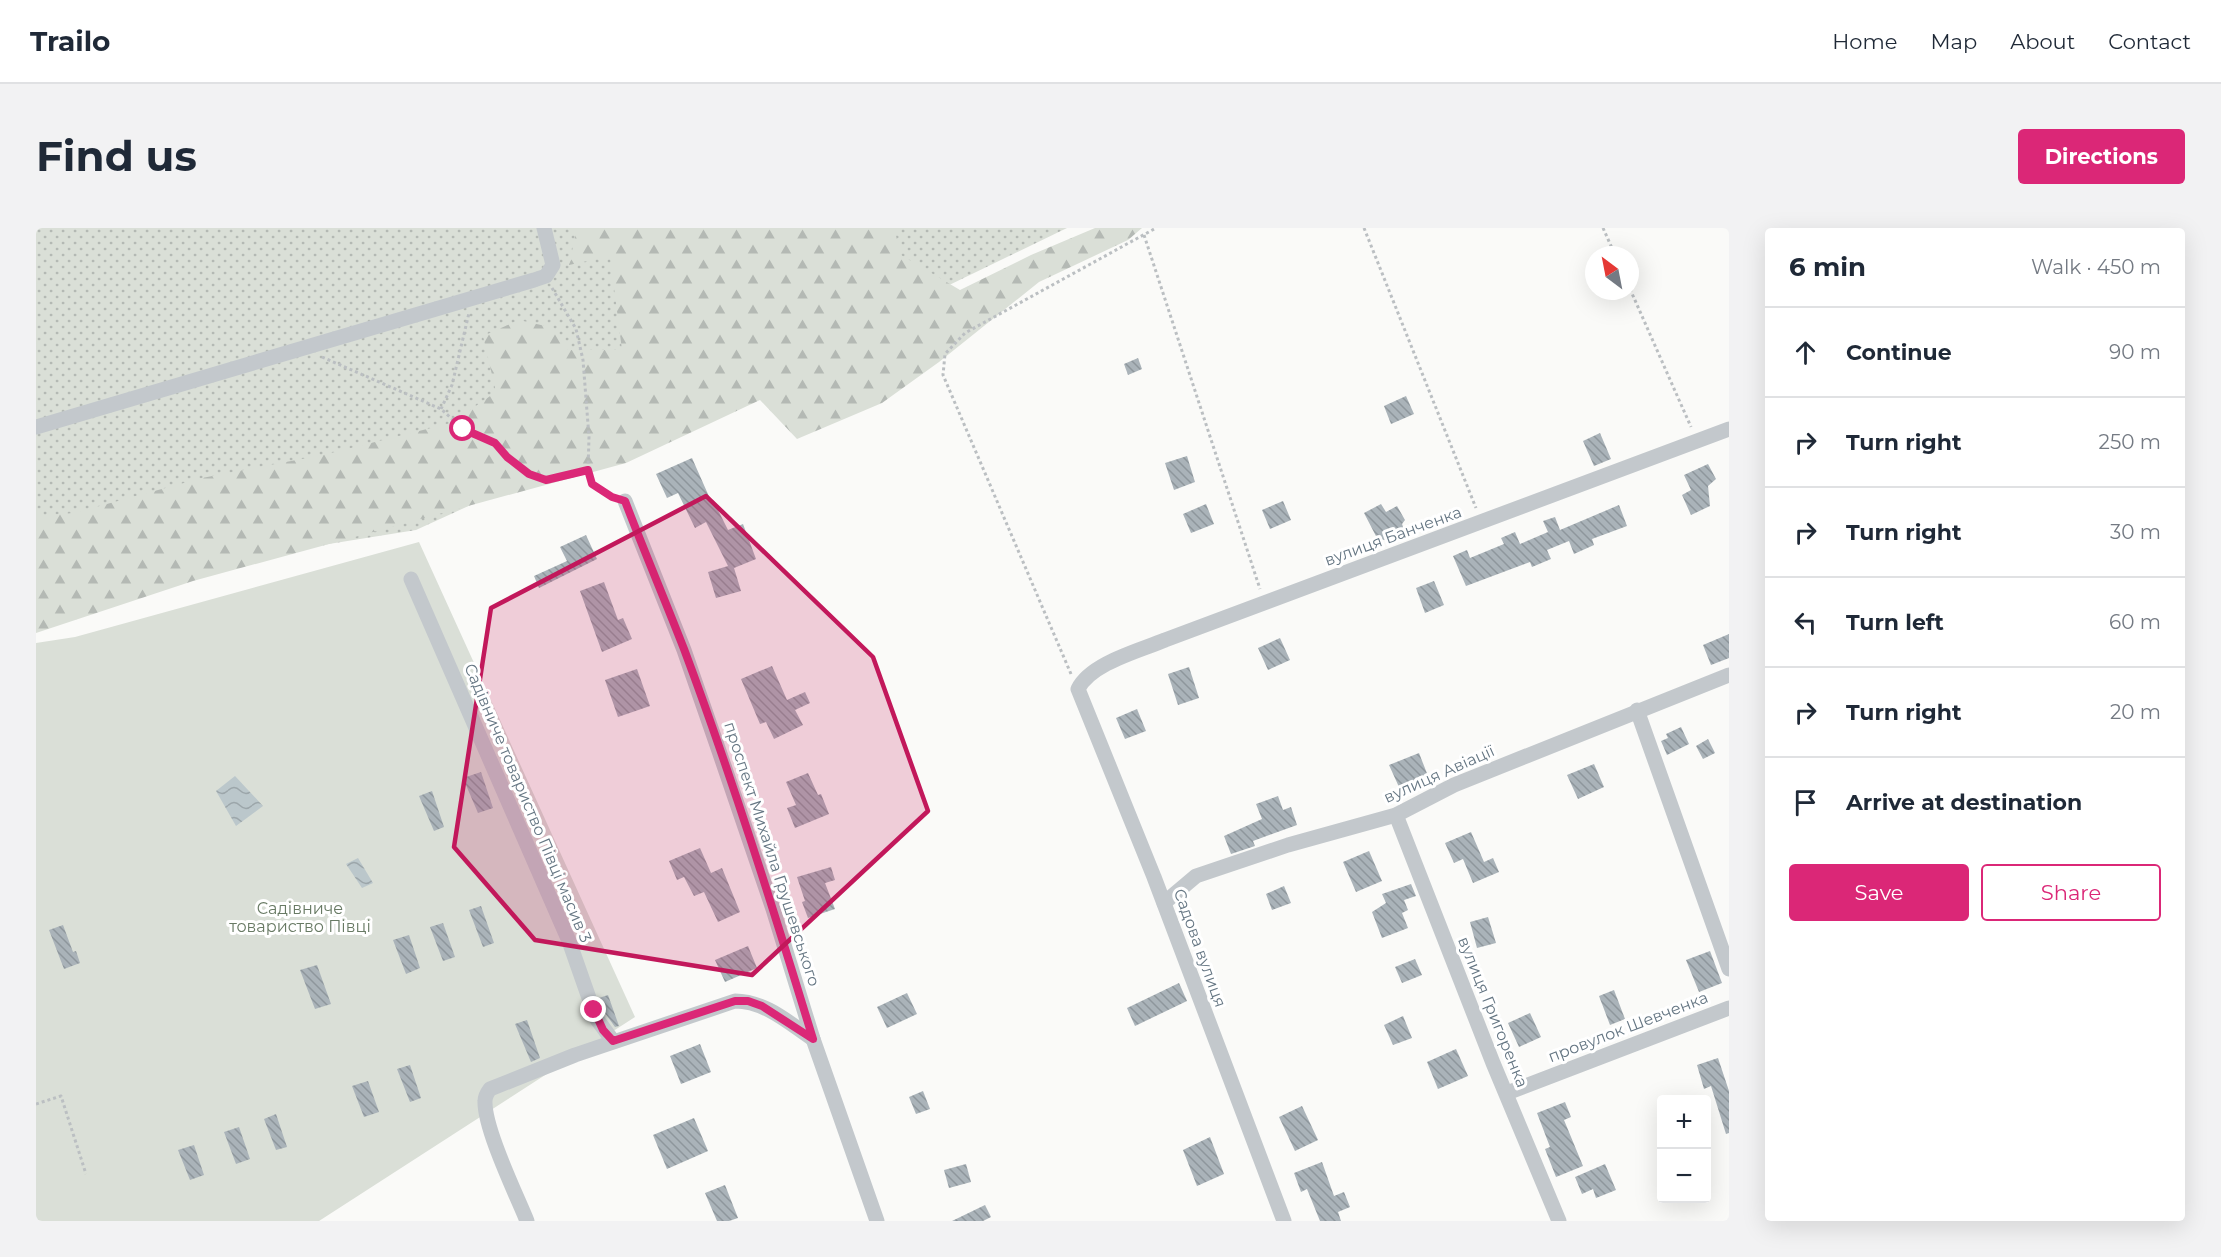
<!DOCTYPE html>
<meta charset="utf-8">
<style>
:root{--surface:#fff;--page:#f2f2f3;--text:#1f2937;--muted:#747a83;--line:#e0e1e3;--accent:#db2777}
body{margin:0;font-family:Montserrat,sans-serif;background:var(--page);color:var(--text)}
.controls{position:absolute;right:18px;bottom:18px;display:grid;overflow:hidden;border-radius:6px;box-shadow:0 6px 24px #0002}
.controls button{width:54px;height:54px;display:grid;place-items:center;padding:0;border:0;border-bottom:2px solid var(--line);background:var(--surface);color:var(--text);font:30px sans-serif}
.compass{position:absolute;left:1549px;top:18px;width:54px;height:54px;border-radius:50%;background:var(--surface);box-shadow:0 6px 24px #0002;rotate:328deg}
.stop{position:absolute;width:18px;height:18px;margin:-14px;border:4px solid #db2777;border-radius:50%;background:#fff}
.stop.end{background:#db2777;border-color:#fff;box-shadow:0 2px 6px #0008}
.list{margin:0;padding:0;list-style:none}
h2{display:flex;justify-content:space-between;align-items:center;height:78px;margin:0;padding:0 24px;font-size:26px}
h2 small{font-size:20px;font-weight:400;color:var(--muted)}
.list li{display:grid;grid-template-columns:39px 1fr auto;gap:18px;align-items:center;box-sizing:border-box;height:90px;padding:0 24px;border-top:2px solid var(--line)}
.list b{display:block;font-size:22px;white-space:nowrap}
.list em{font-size:20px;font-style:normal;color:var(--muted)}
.actions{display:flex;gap:12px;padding:18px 24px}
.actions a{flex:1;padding:14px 0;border:2px solid var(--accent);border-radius:6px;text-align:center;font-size:21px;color:var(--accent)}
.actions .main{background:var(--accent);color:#fff}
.icon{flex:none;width:33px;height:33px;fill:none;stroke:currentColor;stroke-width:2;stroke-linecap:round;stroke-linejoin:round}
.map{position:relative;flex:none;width:1693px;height:993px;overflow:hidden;border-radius:6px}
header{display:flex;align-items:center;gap:36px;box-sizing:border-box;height:84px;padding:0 30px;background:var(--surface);border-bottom:2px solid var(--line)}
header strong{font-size:28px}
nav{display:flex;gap:33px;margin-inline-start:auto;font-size:21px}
.intro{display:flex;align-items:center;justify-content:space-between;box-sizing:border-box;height:144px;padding:0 36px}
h1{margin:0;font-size:42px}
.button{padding:15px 27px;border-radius:6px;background:var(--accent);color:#fff;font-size:21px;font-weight:700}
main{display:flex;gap:36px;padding:0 36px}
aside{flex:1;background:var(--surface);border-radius:6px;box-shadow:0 6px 24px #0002}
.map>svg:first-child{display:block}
.grass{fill:url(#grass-dots)}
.forest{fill:url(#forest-firs)}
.garden{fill:#dadfd7}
.water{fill:url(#water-waves)}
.building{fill:url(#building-back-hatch)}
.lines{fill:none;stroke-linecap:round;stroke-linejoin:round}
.path{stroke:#bbbfc2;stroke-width:3;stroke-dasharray:3 3;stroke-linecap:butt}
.minor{stroke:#c3c8cc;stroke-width:15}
.route{stroke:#db2777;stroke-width:8}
.marked{fill:#c2185b;fill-opacity:0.2;stroke:#c2185b;stroke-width:4.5;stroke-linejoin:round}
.labels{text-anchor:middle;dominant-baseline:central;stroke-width:6;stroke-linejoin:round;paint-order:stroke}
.street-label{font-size:16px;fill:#657683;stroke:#fff}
.park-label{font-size:16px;fill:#687a64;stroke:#fff}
</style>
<header>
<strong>Trailo</strong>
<nav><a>Home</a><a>Map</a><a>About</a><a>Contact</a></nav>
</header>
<div class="intro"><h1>Find us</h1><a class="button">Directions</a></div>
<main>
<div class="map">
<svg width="1693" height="993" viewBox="0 0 1693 993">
<defs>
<pattern id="grass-dots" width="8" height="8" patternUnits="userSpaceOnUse" patternTransform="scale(1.5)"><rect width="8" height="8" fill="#dadfd7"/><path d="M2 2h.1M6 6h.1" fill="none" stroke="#b4b9b4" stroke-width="1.8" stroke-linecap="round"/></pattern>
<pattern id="forest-firs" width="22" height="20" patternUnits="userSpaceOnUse" patternTransform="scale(1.5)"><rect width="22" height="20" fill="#dadfd7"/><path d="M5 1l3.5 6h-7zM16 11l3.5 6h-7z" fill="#b4b9b4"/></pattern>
<pattern id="water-waves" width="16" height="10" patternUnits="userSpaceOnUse" patternTransform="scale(1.5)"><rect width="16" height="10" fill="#bbc7cb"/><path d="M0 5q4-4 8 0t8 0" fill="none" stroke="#9ca6aa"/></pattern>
<pattern id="building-back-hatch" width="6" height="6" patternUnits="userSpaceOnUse" patternTransform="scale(1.5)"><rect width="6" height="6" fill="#aab3b9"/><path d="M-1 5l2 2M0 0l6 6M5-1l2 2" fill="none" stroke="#8e969c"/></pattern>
</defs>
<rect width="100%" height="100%" fill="#fafaf8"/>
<!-- grass -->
<path class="grass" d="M0 0H1031L874 76 380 302 0 363Z"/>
<!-- forest -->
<path class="forest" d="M541 0H858L865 27 924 62 995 27 1059 0H1106L1092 12 1003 54 903 134 846 175 761 211 724 172 590 235 157 353 0 405V288L38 285 166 250 287 227 415 195 460 164 447 108 483 92 518 100 532 122H586L574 28 533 37Z"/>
<!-- garden -->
<path class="garden" d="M383 314 599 789 283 993H0V415L39 409Z"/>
<!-- water -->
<g class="water">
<path d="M199 548 227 578 200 598 180 563Z"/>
<path d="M322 630 337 655 326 660 310 636Z"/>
</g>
<!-- building -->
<g class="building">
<path d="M1102 130 1106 141 1092 147 1088 136Z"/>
<path d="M1370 168 1378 186 1355 196 1348 178Z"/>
<path d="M1564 205 1575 231 1558 238 1547 213Z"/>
<path d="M1151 228 1159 254 1138 262 1129 235Z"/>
<path d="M656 230 675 273 677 272 692 302 707 296 720 331 698 340 705 363 680 370 672 344 692 338 670 294 659 300 642 265 631 270 620 246Z"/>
<path d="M1672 236 1680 251 1672 258 1674 278 1655 287 1646 267 1655 262 1648 247Z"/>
<path d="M1247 273 1255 292 1234 301 1226 282Z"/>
<path d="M1170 276 1178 296 1155 305 1147 286Z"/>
<path d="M1345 276 1350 284 1361 278 1369 292 1366 296 1370 307 1352 313 1341 310 1328 285Z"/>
<path d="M1583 277 1591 298 1556 311 1558 317 1538 326 1533 313 1511 322 1515 331 1496 339 1494 334 1430 358 1417 328 1431 322 1434 330 1468 316 1465 310 1479 304 1484 316 1512 304 1507 293 1519 289 1524 302Z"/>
<path d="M550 307 561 331 503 360 498 348 531 333 524 319Z"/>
<path d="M1398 353 1408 377 1389 385 1380 360Z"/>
<path d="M568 354 582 392 587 390 596 411 566 424 544 363Z"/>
<path d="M1693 406V430L1675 437 1667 417Z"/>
<path d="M1244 410 1254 432 1232 442 1222 420Z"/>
<path d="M736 438 751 472 769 464 774 475 759 482 767 497 738 511 730 494 724 496 705 451Z"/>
<path d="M1153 439 1163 470 1142 477 1132 446Z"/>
<path d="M601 441 614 478 582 489 569 452Z"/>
<path d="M1101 481 1110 503 1089 511 1080 490Z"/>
<path d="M1645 499 1653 516 1631 527 1625 513 1632 510 1630 506Z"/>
<path d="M1672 511 1679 525 1667 531 1660 518Z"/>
<path d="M1383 525 1392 548 1363 559 1353 537Z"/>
<path d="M1558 536 1568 559 1542 571 1531 547Z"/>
<path d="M445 544 457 580 442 585 427 550Z"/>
<path d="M772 545 782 567 785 566 793 586 759 600 751 580 760 577 750 554Z"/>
<path d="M396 563 408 599 398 603 383 568Z"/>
<path d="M1242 568 1247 582 1255 579 1261 597 1217 613 1219 618 1195 626 1188 608 1226 591 1220 576Z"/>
<path d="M1435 604 1448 634 1457 630 1463 644 1437 655 1427 631 1418 635 1409 615Z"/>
<path d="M664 620 675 645 686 640 704 684 682 694 668 664 658 668 648 649 641 652 633 633Z"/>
<path d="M1333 623 1346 653 1320 664 1307 634Z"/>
<path d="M795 639 799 652 789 655 799 681 772 690 766 674 769 673 761 649Z"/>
<path d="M530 652 543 691 535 694 519 656Z"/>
<path d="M1375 656 1380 668 1368 672 1372 682 1366 685 1372 700 1346 710 1336 684 1350 675 1346 666Z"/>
<path d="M1248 658 1255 675 1236 682 1230 666Z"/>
<path d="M445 678 458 715 447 719 433 682Z"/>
<path d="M1452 689 1460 715 1441 720 1434 694Z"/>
<path d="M407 695 419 729 407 733 394 699Z"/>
<path d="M27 697 37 724 40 723 44 735 28 741 13 702Z"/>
<path d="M373 707 384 740 370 746 357 712Z"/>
<path d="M712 718 721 740 689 754 679 732Z"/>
<path d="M1674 723 1686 755 1663 764 1650 732Z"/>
<path d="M1379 731 1386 747 1366 755 1359 739Z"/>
<path d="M281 737 295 776 279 781 264 742Z"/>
<path d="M1143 755 1151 773 1099 798 1091 780Z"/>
<path d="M1578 762 1589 791 1574 797 1563 768Z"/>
<path d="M871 765 881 786 851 800 841 779Z"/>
<path d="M572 767 583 798 579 799 569 785 563 770Z"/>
<path d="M1494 785 1505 809 1483 819 1472 795Z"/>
<path d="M1367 788 1376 810 1357 817 1348 797Z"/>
<path d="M491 792 504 830 495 834 479 796Z"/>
<path d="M664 816 675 844 645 856 634 828Z"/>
<path d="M1420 821 1432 848 1402 861 1391 834Z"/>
<path d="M1682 830 1693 863V905L1690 906 1675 858 1668 861 1661 837Z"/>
<path d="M374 837 385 870 374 874 361 841Z"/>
<path d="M332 853 343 884 328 889 316 858Z"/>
<path d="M887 863 894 881 880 886 873 869Z"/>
<path d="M1529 874 1535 889 1528 892 1547 938 1520 949 1509 921 1514 919 1501 885Z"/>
<path d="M1266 878 1282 912 1259 923 1243 889Z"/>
<path d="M240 886 251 919 240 922 228 891Z"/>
<path d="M658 890 672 923 631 941 617 907Z"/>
<path d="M203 899 214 931 200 936 188 904Z"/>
<path d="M1174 909 1188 946 1161 958 1147 922Z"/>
<path d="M158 917 168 947 154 952 142 922Z"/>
<path d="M1286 934 1298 968 1308 964 1314 979 1302 984 1305 993H1284L1271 961 1265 964 1258 945Z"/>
<path d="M930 936 935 954 913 960 908 942Z"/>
<path d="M1569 936 1580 962 1560 970 1557 961 1546 966 1539 949Z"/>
<path d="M689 957 702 990 693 993H681L669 965Z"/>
<path d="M949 977 955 989 947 993H916Z"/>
</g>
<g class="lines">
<!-- path -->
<g class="path">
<path d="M1328 0 1440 280"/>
<path d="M1567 0 1579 27"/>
<path d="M1108 7 1224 361"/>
<path d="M516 60 540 101 547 132 553 209 552 242 557 256 576 269"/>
<path d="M1594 61 1655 199"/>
<path d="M286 129 405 181 427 201 459 215 471 229 493 246 510 252 552 242"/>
<path d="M405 181 416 157 433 85"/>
<path d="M1035 446 907 147 909 126 929 105 1120 0"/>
<path d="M0 876 25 868 50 946"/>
</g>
<!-- minor -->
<g class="minor">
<path d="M0 199 498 52 510 48 517 37 508 0"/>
<path d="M589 273 648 422 683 523 737 681 777 811 841 993"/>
<path d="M375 351 533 713 560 790 577 813"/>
<path d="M1601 482 1693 741"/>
<path d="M1360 587 1457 835 1523 993"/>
<path d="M1128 675 1160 648 1252 617 1360 587 1418 557 1693 447"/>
<path d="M1471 865 1693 780"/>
<path d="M491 993C480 966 448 900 449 873 449 868 451 865 454 861L539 827 699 773C729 773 753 795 777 811"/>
<path d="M1248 993 1118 649 1042 461C1055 435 1103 423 1129 412L1693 201"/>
</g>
</g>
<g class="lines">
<!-- route -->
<path class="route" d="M427 201 459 215 471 229 493 246 510 252 552 242 556 256 576 269 589 273C608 323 629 372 648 421 696 549 737 680 777 811L726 778 712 773H699L577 813 567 802 558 782"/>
</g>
<!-- marked area -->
<path class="marked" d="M670 268 837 429 892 583 716 747 499 712 418 619 455 380Z"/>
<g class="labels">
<!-- street labels -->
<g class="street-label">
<text transform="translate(1357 308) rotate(-20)">вулиця Банченка</text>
<text transform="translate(1403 546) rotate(-24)">вулиця Авіації</text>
<text transform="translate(492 575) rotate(67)">Садівниче товариство Півці масив 3</text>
<text transform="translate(736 626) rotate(72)">проспект Михайла Грушевського</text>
<text transform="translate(1164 720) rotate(70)">Садова вулиця</text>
<text transform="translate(1457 784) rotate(68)">вулиця Григоренка</text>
<text transform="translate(1592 799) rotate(-21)">провулок Шевченка</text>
</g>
<!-- park labels -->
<g class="park-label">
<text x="264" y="680">Садівниче<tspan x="264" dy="18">товариство Півці</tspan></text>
</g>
</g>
</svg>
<div class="controls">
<button>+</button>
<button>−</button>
</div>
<svg class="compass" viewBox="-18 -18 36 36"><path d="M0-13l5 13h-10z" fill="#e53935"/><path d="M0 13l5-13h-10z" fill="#747a83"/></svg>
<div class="stop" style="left:427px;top:201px"></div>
<div class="stop end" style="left:558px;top:782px"></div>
</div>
<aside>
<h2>6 min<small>Walk · 450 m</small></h2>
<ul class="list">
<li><svg class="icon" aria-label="ahead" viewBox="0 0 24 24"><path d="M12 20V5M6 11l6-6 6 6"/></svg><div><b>Continue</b></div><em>90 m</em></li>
<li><svg class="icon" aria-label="right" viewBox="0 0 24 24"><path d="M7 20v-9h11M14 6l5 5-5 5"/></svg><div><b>Turn right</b></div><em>250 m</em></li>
<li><svg class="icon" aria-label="right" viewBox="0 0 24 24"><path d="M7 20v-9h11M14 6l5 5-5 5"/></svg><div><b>Turn right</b></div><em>30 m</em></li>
<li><svg class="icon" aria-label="left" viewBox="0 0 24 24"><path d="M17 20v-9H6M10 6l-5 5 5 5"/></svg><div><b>Turn left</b></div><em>60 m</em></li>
<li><svg class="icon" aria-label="right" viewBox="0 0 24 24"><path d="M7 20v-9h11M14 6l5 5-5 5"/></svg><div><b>Turn right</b></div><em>20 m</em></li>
<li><svg class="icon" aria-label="arrive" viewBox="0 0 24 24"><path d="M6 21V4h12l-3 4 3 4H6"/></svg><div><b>Arrive at destination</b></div></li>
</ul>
<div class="actions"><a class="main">Save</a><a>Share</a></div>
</aside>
</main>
